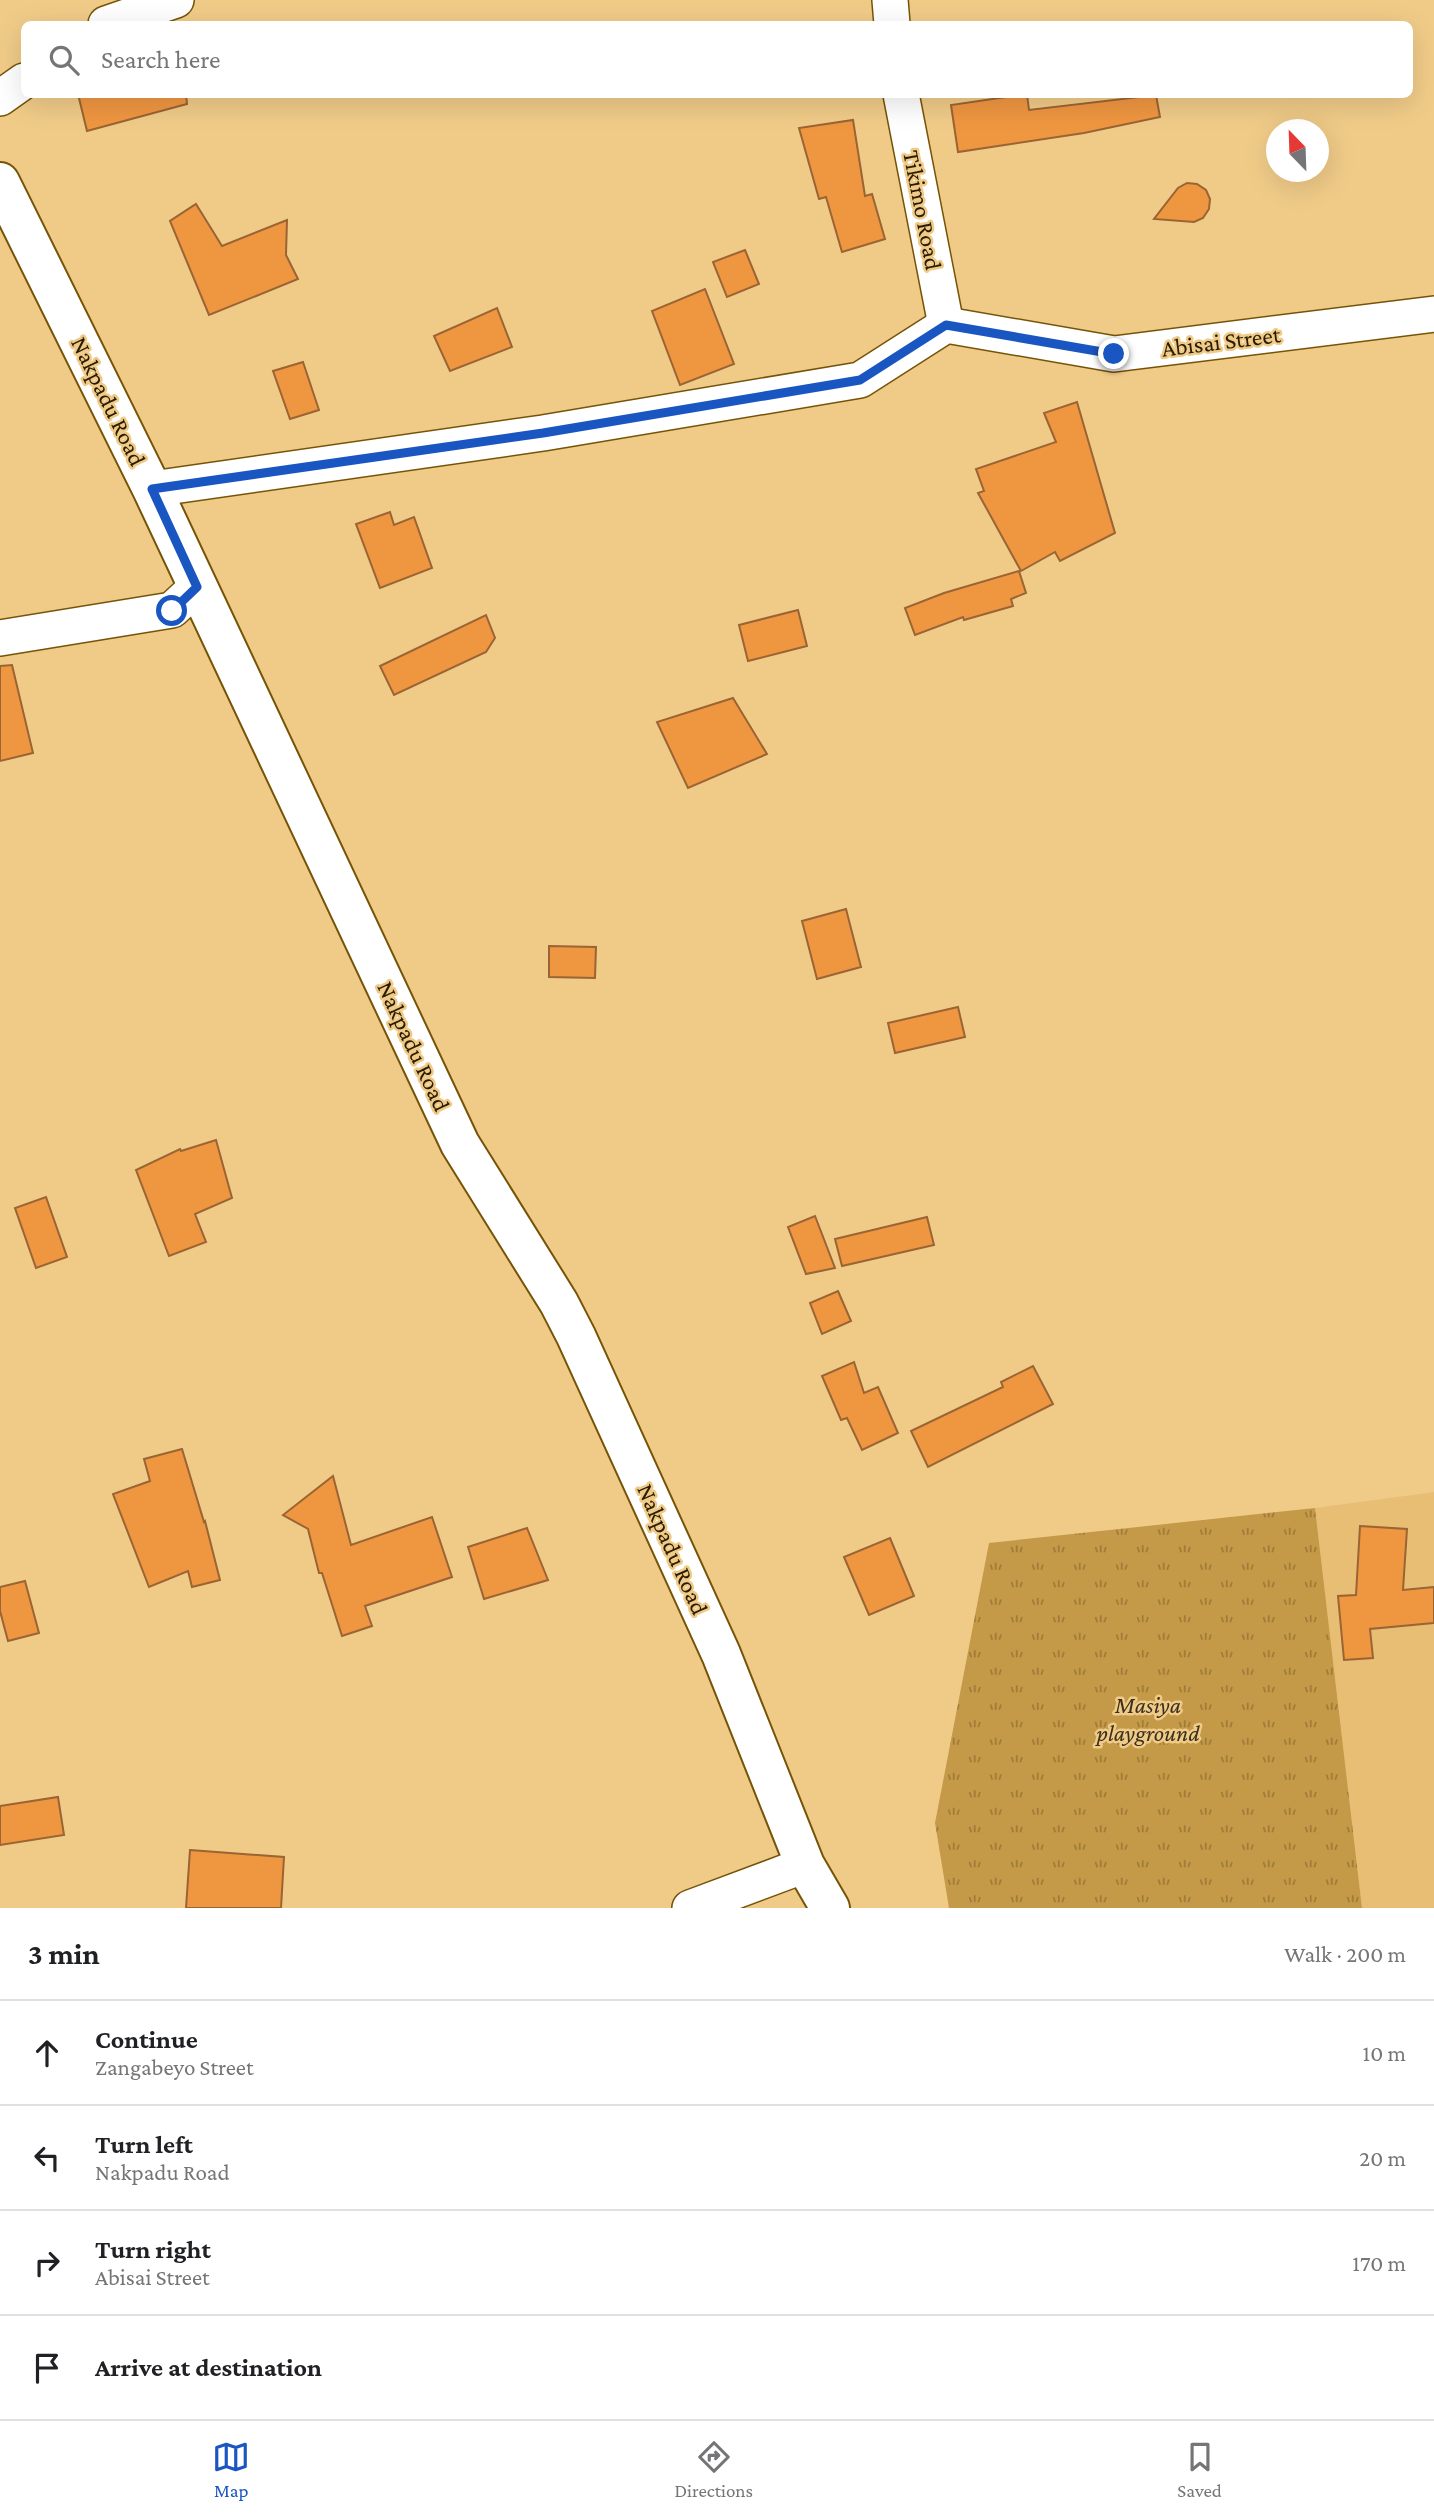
<!DOCTYPE html>
<meta charset="utf-8">
<style>
:root{--surface:#fff;--page:#f2f2f2;--text:#202124;--muted:#757577;--line:#e0e0e0;--accent:#1956c1}
body{margin:0;font-family:"Crimson Pro",serif;background:var(--page);color:var(--text)}
.compass{position:absolute;left:1266px;top:119px;width:63px;height:63px;border-radius:50%;background:var(--surface);box-shadow:0 7px 28px #0002;rotate:337deg}
.stop{position:absolute;width:21px;height:21px;margin:-16px;border:5px solid #1956c1;border-radius:50%;background:#fff}
.stop.end{background:#1956c1;border-color:#fff;box-shadow:0 2px 7px #0008}
.list{margin:0;padding:0;list-style:none}
h2{display:flex;justify-content:space-between;align-items:center;height:91px;margin:0;padding:0 28px;font-size:30px}
h2 small{font-size:23px;font-weight:400;color:var(--muted)}
.list li{display:grid;grid-template-columns:46px 1fr auto;gap:21px;align-items:center;box-sizing:border-box;height:105px;padding:0 28px;border-top:2px solid var(--line)}
.list b{display:block;font-size:26px;white-space:nowrap}
.list p{margin:0;font-size:23px;white-space:nowrap;color:var(--muted)}
.list em{font-size:23px;font-style:normal;color:var(--muted)}
.icon{flex:none;width:38px;height:38px;fill:none;stroke:currentColor;stroke-width:2;stroke-linecap:round;stroke-linejoin:round}
.map{position:relative;flex:none;width:1434px;height:1908px;overflow:hidden}
.search{position:absolute;background:var(--surface);box-shadow:0 7px 28px #0002;left:21px;right:21px;top:21px;height:77px;display:flex;align-items:center;gap:18px;box-sizing:border-box;padding:0 24px;border-radius:10px;color:var(--muted);font-size:26px}
.sheet{height:511px;background:var(--surface)}
nav{display:flex;justify-content:space-around;align-items:center;box-sizing:border-box;height:98px;border-top:2px solid var(--line);background:var(--surface);font-size:19px;color:var(--muted)}
nav a{display:grid;justify-items:center;gap:4px}
nav .on{color:var(--accent)}
.map>svg:first-child{display:block}
.built{fill:#e7be74}
.grass{fill:url(#grass-tufts)}
.building{fill:#ef9641;stroke:#9a6434;stroke-width:2}
.lines{fill:none;stroke-linecap:round;stroke-linejoin:round}
.street-casing{stroke:#765407;stroke-width:38}
.secondary-casing{stroke:#765407;stroke-width:42}
.street{stroke:#fff;stroke-width:35}
.secondary{stroke:#fff;stroke-width:38}
.route{stroke:#1956c1;stroke-width:9}
.labels{text-anchor:middle;dominant-baseline:central;stroke-width:5;stroke-linejoin:round;paint-order:stroke}
.street-label{font-size:24px;fill:#2a1c01;stroke:#f0cb88}
.park-label{font-size:24px;font-style:italic;fill:#3a2f1c;stroke:#f0cb88}
</style>
<div class="map">
<svg width="1434" height="1908" viewBox="0 0 1434 1908">
<defs>
<pattern id="grass-tufts" width="24" height="20" patternUnits="userSpaceOnUse" patternTransform="scale(1.75)"><rect width="24" height="20" fill="#c49947"/><path d="M3 7l-1-3M5 7V3M7 7l1-3M15 17l-1-3M17 17v-4M19 17l1-3" fill="none" stroke="#9f7c39"/></pattern>
</defs>
<rect width="100%" height="100%" fill="#f0cb88"/>
<!-- built -->
<path class="built" d="M1434 1492V1908H1362L1315 1508Z"/>
<!-- grass -->
<path class="grass" d="M1315 1508 1362 1908H949L935 1823 989 1543Z"/>
<!-- building -->
<g class="building">
<path d="M78 94H186L187 104 87 131Z"/>
<path d="M1027 94 1029 110 1156 95 1160 117 1084 133 958 152 951 105Z"/>
<path d="M853 120 865 196 872 194 885 239 842 252 826 197 819 199 799 128Z"/>
<path d="M1187 183 1197 184 1206 190 1210 199 1209 209 1203 218 1194 222 1154 219 1178 188Z"/>
<path d="M196 204 222 246 287 220 286 255 298 279 209 315 170 221Z"/>
<path d="M745 250 759 284 727 297 713 262Z"/>
<path d="M705 289 734 364 680 385 652 311Z"/>
<path d="M497 308 512 347 450 371 434 336Z"/>
<path d="M303 362 319 410 290 419 273 371Z"/>
<path d="M1077 402 1115 533 1060 561 1055 552 1021 571 978 493 984 491 976 469 1056 442 1044 413Z"/>
<path d="M390 512 394 525 414 517 432 568 380 588 356 524Z"/>
<path d="M1019 571 1026 593 1011 599 1013 606 964 620 963 617 915 635 905 608 944 593Z"/>
<path d="M798 610 807 646 748 661 739 625Z"/>
<path d="M486 615 495 638 486 652 394 695 380 666Z"/>
<path d="M12 665 33 753 0 761V666Z"/>
<path d="M733 698 767 754 688 788 657 722Z"/>
<path d="M846 909 861 967 817 979 802 921Z"/>
<path d="M549 946 596 947 595 978 549 977Z"/>
<path d="M958 1007 965 1037 895 1053 888 1023Z"/>
<path d="M216 1140 232 1198 195 1214 206 1242 169 1256 136 1170 180 1149 181 1151Z"/>
<path d="M46 1197 67 1257 36 1268 15 1208Z"/>
<path d="M815 1216 835 1268 806 1274 788 1227Z"/>
<path d="M927 1217 934 1245 842 1266 835 1239Z"/>
<path d="M838 1291 851 1321 822 1334 810 1303Z"/>
<path d="M854 1362 864 1393 878 1387 898 1433 862 1450 847 1418 841 1420 822 1376Z"/>
<path d="M1033 1366 1053 1404 928 1467 911 1431 1003 1387 1001 1382Z"/>
<path d="M182 1449 204 1522 205 1521 220 1580 192 1587 188 1571 149 1587 113 1494 150 1481 144 1459Z"/>
<path d="M333 1476 351 1545 432 1517 452 1577 365 1606 372 1626 342 1636 322 1573H319L308 1529 283 1515Z"/>
<path d="M1360 1526 1407 1529 1403 1590 1434 1587V1623L1370 1629 1373 1658 1344 1660 1338 1596 1356 1595Z"/>
<path d="M527 1528 548 1580 484 1599 468 1547Z"/>
<path d="M890 1538 914 1596 869 1615 844 1557Z"/>
<path d="M25 1581 39 1633 8 1641 0 1611V1587Z"/>
<path d="M58 1797 64 1835 0 1845V1806Z"/>
<path d="M190 1850 284 1857 281 1908H186Z"/>
</g>
<g class="lines">
<defs>
<g id="street">
<path d="M890 0 892 24"/>
<path d="M106 24 176 0"/>
<path d="M901 94 946 325"/>
<path d="M0 98 24 81"/>
<path d="M152 489 543 433 860 380 946 325 1114 354 1434 314"/>
<path d="M0 638 172 610 197 587"/>
<path d="M690 1908 805 1865"/>
</g>
<path id="secondary" d="M0 182 152 489 460 1144 559 1303 576 1336 721 1654 805 1865 830 1908"/>
</defs>
<!-- street casing -->
<use href="#street" class="street-casing"/>
<!-- secondary casing -->
<use href="#secondary" class="secondary-casing"/>
<!-- street -->
<use href="#street" class="street"/>
<!-- secondary -->
<use href="#secondary" class="secondary"/>
</g>
<g class="lines">
<!-- route -->
<path class="route" d="M172 611 197 587 152 489 543 433 860 380 946 325 1114 354"/>
</g>
<g class="labels">
<!-- street labels -->
<g class="street-label">
<text transform="translate(923 210) rotate(79)">Tikimo Road</text>
<text transform="translate(1221 341) rotate(-7)">Abisai Street</text>
<text transform="translate(109 401) rotate(64)">Nakpadu Road</text>
<text transform="translate(414 1046) rotate(65)">Nakpadu Road</text>
<text transform="translate(673 1549) rotate(66)">Nakpadu Road</text>
</g>
<!-- park labels -->
<g class="park-label">
<text x="1148" y="1704">Masiya<tspan x="1148" dy="28">playground</tspan></text>
</g>
</g>
</svg>
<svg class="compass" viewBox="-18 -18 36 36"><path d="M0-13l5 13h-10z" fill="#e53935"/><path d="M0 13l5-13h-10z" fill="#757577"/></svg>
<div class="stop" style="left:172px;top:611px"></div>
<div class="stop end" style="left:1114px;top:354px"></div>
<div class="search"><svg class="icon" aria-label="search" viewBox="0 0 24 24"><circle cx="10" cy="10" r="6"/><path d="M15 15l6 6"/></svg>Search here</div>
</div>
<section class="sheet">
<h2>3 min<small>Walk · 200 m</small></h2>
<ul class="list">
<li><svg class="icon" aria-label="ahead" viewBox="0 0 24 24"><path d="M12 20V5M6 11l6-6 6 6"/></svg><div><b>Continue</b><p>Zangabeyo Street</p></div><em>10 m</em></li>
<li><svg class="icon" aria-label="left" viewBox="0 0 24 24"><path d="M17 20v-9H6M10 6l-5 5 5 5"/></svg><div><b>Turn left</b><p>Nakpadu Road</p></div><em>20 m</em></li>
<li><svg class="icon" aria-label="right" viewBox="0 0 24 24"><path d="M7 20v-9h11M14 6l5 5-5 5"/></svg><div><b>Turn right</b><p>Abisai Street</p></div><em>170 m</em></li>
<li><svg class="icon" aria-label="arrive" viewBox="0 0 24 24"><path d="M6 21V4h12l-3 4 3 4H6"/></svg><div><b>Arrive at destination</b></div></li>
</ul>
</section>
<nav>
<a class="on"><svg class="icon" aria-label="map" viewBox="0 0 24 24"><path d="M3 6l6-2 6 2 6-2v14l-6 2-6-2-6 2zM9 4v14M15 6v14"/></svg>Map</a>
<a><svg class="icon" aria-label="directions" viewBox="0 0 24 24"><path d="M12 3l9 9-9 9-9-9zM9 14v-3h6M13 9l2 2-2 2"/></svg>Directions</a>
<a><svg class="icon" aria-label="saved" viewBox="0 0 24 24"><path d="M7 4h10v16l-5-4-5 4z"/></svg>Saved</a>
</nav>
